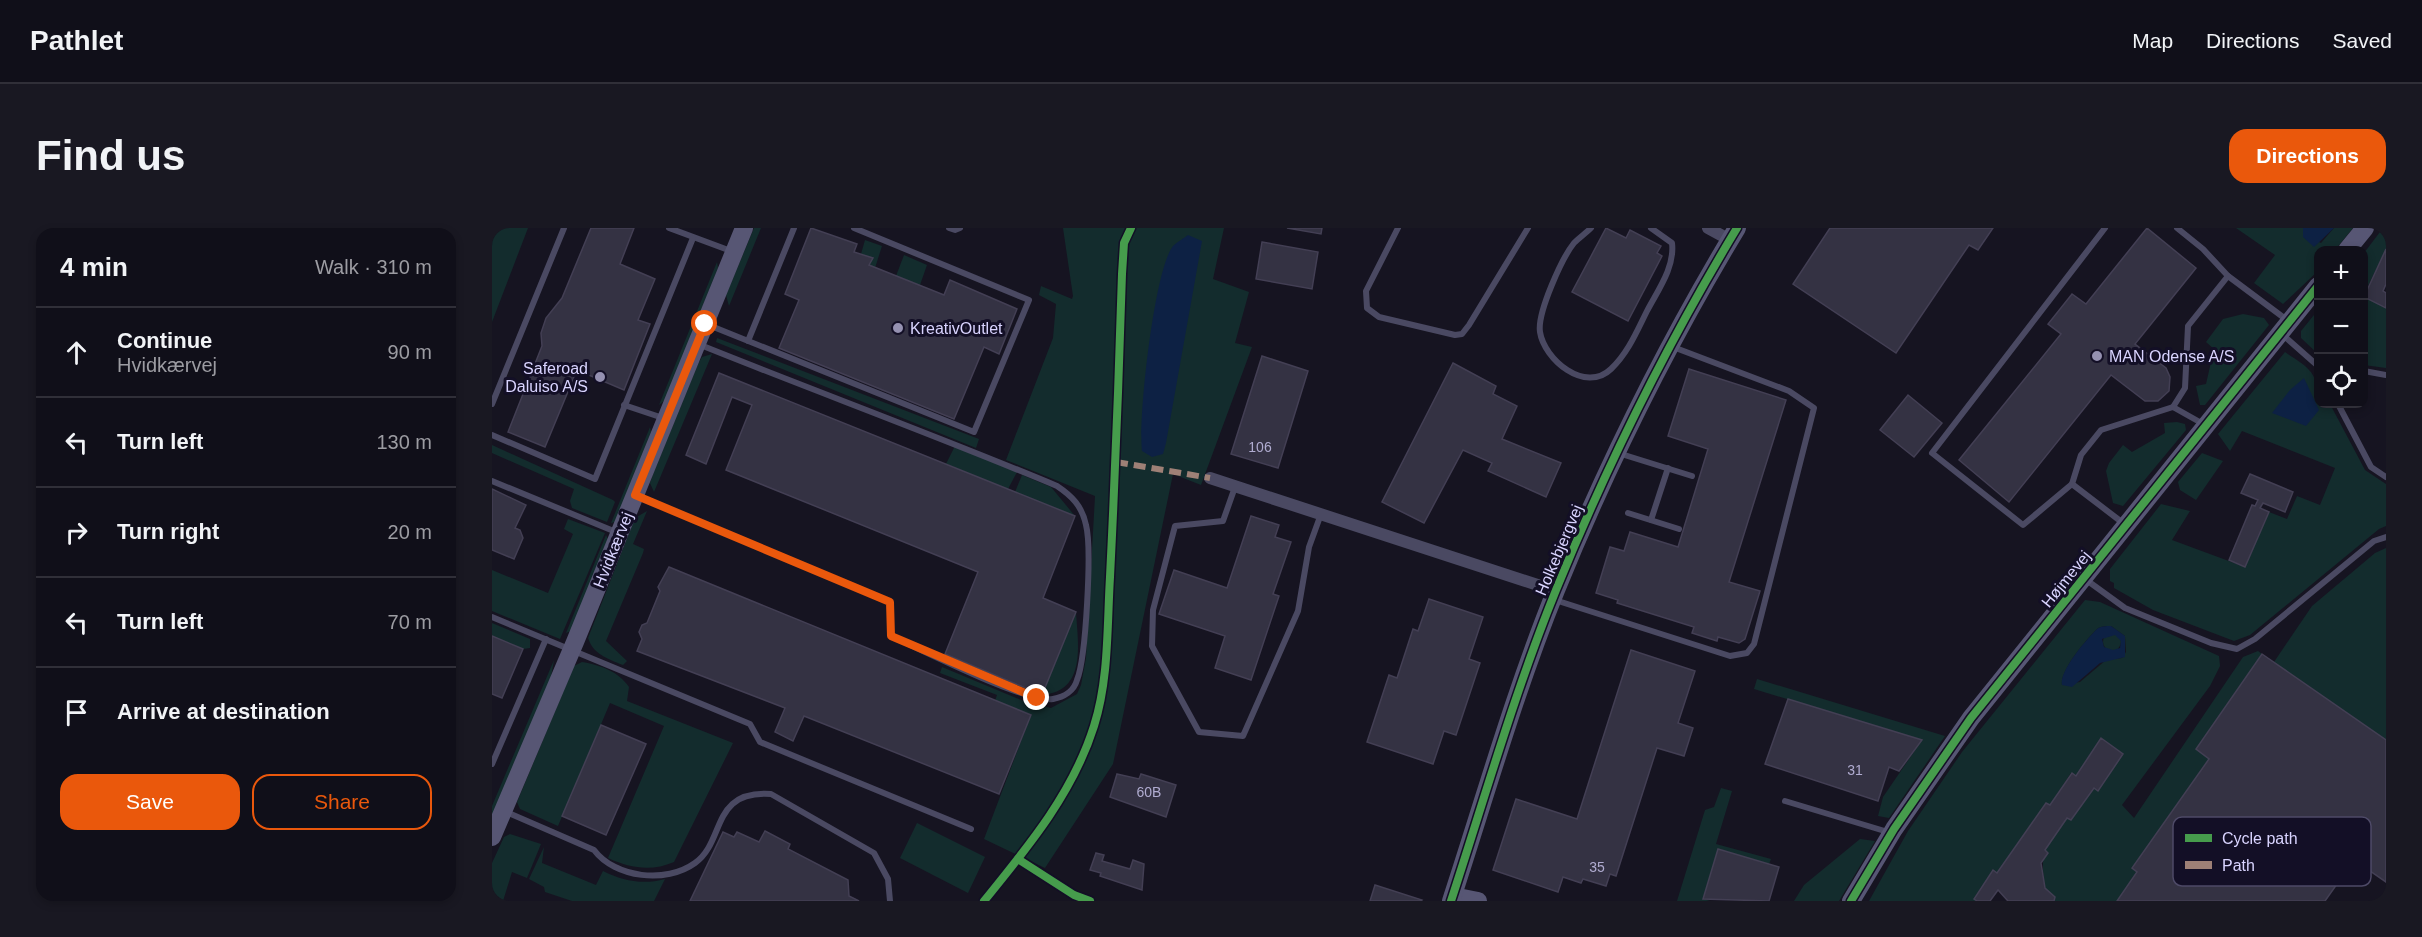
<!DOCTYPE html>
<meta charset="utf-8">
<style>
:root{--surface:#100f19;--page:#191822;--text:#f1f3f6;--muted:#9c9ca2;--line:#302f38;--accent:#ea580c}
body{margin:0;font-family:Arial,sans-serif;background:var(--page);color:var(--text)}
.controls{position:absolute;right:18px;top:18px;display:grid;overflow:hidden;border-radius:12px;box-shadow:0 3px 9px #0003}
.controls button{width:54px;height:54px;display:grid;place-items:center;padding:0;border:0;border-bottom:2px solid var(--line);background:var(--surface);color:var(--text);font:30px sans-serif}
.stop{position:absolute;width:18px;height:18px;margin:-14px;border:4px solid #ea580c;border-radius:50%;background:#fff}
.stop.end{background:#ea580c;border-color:#fff;box-shadow:0 2px 6px #0008}
.list{margin:0;padding:0;list-style:none}
h2{display:flex;justify-content:space-between;align-items:center;height:78px;margin:0;padding:0 24px;font-size:26px}
h2 small{font-size:20px;font-weight:400;color:var(--muted)}
.list li{display:grid;grid-template-columns:39px 1fr auto;gap:18px;align-items:center;box-sizing:border-box;height:90px;padding:0 24px;border-top:2px solid var(--line)}
.list b{display:block;font-size:22px;white-space:nowrap}
.list p{margin:0;font-size:20px;white-space:nowrap;color:var(--muted)}
.list em{font-size:20px;font-style:normal;color:var(--muted)}
.actions{display:flex;gap:12px;padding:18px 24px}
.actions a{flex:1;padding:14px 0;border:2px solid var(--accent);border-radius:18px;text-align:center;font-size:21px;color:var(--accent)}
.actions .main{background:var(--accent);color:#fff}
.icon{flex:none;width:33px;height:33px;fill:none;stroke:currentColor;stroke-width:2;stroke-linecap:round;stroke-linejoin:round}
.map{position:relative;flex:none;width:1894px;height:673px;overflow:hidden;border-radius:18px}
header{display:flex;align-items:center;gap:36px;box-sizing:border-box;height:84px;padding:0 30px;background:var(--surface);border-bottom:2px solid var(--line)}
header strong{font-size:28px}
nav{display:flex;gap:33px;margin-inline-start:auto;font-size:21px}
.intro{display:flex;align-items:center;justify-content:space-between;box-sizing:border-box;height:144px;padding:0 36px}
h1{margin:0;font-size:42px}
.button{padding:15px 27px;border-radius:18px;background:var(--accent);color:#fff;font-size:21px;font-weight:700}
main{display:flex;gap:36px;padding:0 36px}
aside{flex:1;background:var(--surface);border-radius:18px;box-shadow:0 3px 9px #0003}
.map>svg:first-child{display:block}
.green{fill:#132c2d;fill-rule:evenodd}
.water{fill:#0d2144;fill-rule:evenodd}
.building{fill:#343243;stroke:#433f54;stroke-width:1.5}
.lines{fill:none;stroke-linecap:round;stroke-linejoin:round}
.lane{stroke:#4a4962;stroke-width:6}
.street{stroke:#4a4962;stroke-width:12}
.secondary{stroke:#575674;stroke-width:18}
.quiet{stroke:#9e8076;stroke-width:6;stroke-dasharray:12 6;stroke-linecap:butt}
.cycleway-casing{stroke:#130f26;stroke-width:11}
.cycleway{stroke:#469c4c;stroke-width:8}
.route{stroke:#ea580c;stroke-width:8}
.poi-dot{fill:#9591b1;stroke:#130f26;stroke-width:2}
.labels{text-anchor:middle;dominant-baseline:central;stroke-width:6;stroke-linejoin:round;paint-order:stroke}
.number-label{font-size:14px;fill:#b0acd0}
.poi-label{font-size:16px;fill:#d9d4ff;stroke:#130f26;text-anchor:start}
.street-label{font-size:16px;fill:#d9d4ff;stroke:#130f26}
.key{fill:#130f26;stroke:#4e4a67;stroke-width:1.5}
.key-label{font-size:16px;fill:#d9d4ff}
</style>
<header>
<strong>Pathlet</strong>
<nav><a>Map</a><a>Directions</a><a>Saved</a></nav>
</header>
<div class="intro"><h1>Find us</h1><a class="button">Directions</a></div>
<main>
<aside>
<h2>4 min<small>Walk · 310 m</small></h2>
<ul class="list">
<li><svg class="icon" aria-label="ahead" viewBox="0 0 24 24"><path d="M12 20V5M6 11l6-6 6 6"/></svg><div><b>Continue</b><p>Hvidkærvej</p></div><em>90 m</em></li>
<li><svg class="icon" aria-label="left" viewBox="0 0 24 24"><path d="M17 20v-9H6M10 6l-5 5 5 5"/></svg><div><b>Turn left</b></div><em>130 m</em></li>
<li><svg class="icon" aria-label="right" viewBox="0 0 24 24"><path d="M7 20v-9h11M14 6l5 5-5 5"/></svg><div><b>Turn right</b></div><em>20 m</em></li>
<li><svg class="icon" aria-label="left" viewBox="0 0 24 24"><path d="M17 20v-9H6M10 6l-5 5 5 5"/></svg><div><b>Turn left</b></div><em>70 m</em></li>
<li><svg class="icon" aria-label="arrive" viewBox="0 0 24 24"><path d="M6 21V4h12l-3 4 3 4H6"/></svg><div><b>Arrive at destination</b></div></li>
</ul>
<div class="actions"><a class="main">Save</a><a>Share</a></div>
</aside>
<div class="map">
<svg width="1894" height="673" viewBox="0 0 1894 673">
<rect width="100%" height="100%" fill="#161421"/>
<!-- green -->
<g class="green">
<path d="M0 0H36L0 94Z"/>
<path d="M262 0H269L237 78 234 67Z"/>
<path d="M571 0H732L721 51 757 64 743 115 760 119 709 257 681 246 621 536 553 640 492 611 539 487 503 473 505 467 448 445 450 439 534 474 559 480 585 466 589 457 594 430 603 268 514 232 561 110 564 76 547 67 549 58 580 71 581 68Z"/>
<path d="M1744 0H1811V5L1829 15 1842 0H1861L1843 22H1826V43L1791 76 1762 55 1783 27Z"/>
<path d="M1891 0H1894V21L1872 66V25Z"/>
<path d="M373 12 390 18 383 40 377 37 380 30 369 26Z"/>
<path d="M412 27 435 37 428 57 404 48Z"/>
<path d="M225 34 226 40 173 172 167 177Z"/>
<path d="M1872 69 1894 80V140L1872 137Z"/>
<path d="M1826 82V126L1809 110V103Z"/>
<path d="M1751 86 1772 90 1777 97 1713 177H1708L1704 158 1714 156 1722 121 1714 114 1731 91Z"/>
<path d="M225 110 487 211 484 220 224 114Z"/>
<path d="M1793 124C1818 141 1826 143 1826 176H1838L1873 242 1894 256V298L1887 301 1758 407 1742 413 1661 382 1622 360V355L1618 353V341L1669 276 1698 283 1680 312 1753 339 1777 284 1795 291 1805 268 1828 277 1843 240 1750 203 1738 223 1726 206Z"/>
<path d="M220 126 162 264 158 255 161 246 206 136 210 129Z"/>
<path d="M1685 194 1693 196 1694 202 1631 278 1621 275 1614 243 1617 235 1631 217 1640 224 1673 205 1672 195Z"/>
<path d="M158 199 159 204 123 294 119 295Z"/>
<path d="M0 217 121 272 123 274 115 294 80 280 78 273 82 261 0 225Z"/>
<path d="M463 218 525 244 516 261 454 236Z"/>
<path d="M1710 225 1731 233 1704 272 1688 262 1686 254Z"/>
<path d="M530 247 559 259 583 288 523 264Z"/>
<path d="M155 283 141 316 152 321 151 325 114 413 135 433 131 437C116 431 101 426 96 410L143 290Z"/>
<path d="M76 291 113 305 68 411 0 383V342L56 365 81 306 72 301Z"/>
<path d="M114 307 116 311 79 403 74 405Z"/>
<path d="M1894 320V512L1782 434 1820 378 1883 325Z"/>
<path d="M1593 372 1608 374 1727 428 1728 438 1718 458 1630 577 1642 590 1751 429 1766 423 1770 426 1704 521 1717 531 1640 640 1645 644 1625 673H1562L1563 669 1553 660C1547 623 1554 620 1575 590L1579 592 1602 560 1606 562 1631 526 1609 510 1584 548 1579 545 1558 577 1554 575 1505 645 1501 642 1482 670 1485 673H1377L1416 603 1470 524ZM1619 398 1633 408 1634 424 1630 430 1614 432 1588 454 1570 457C1568 442 1594 412 1605 401 1609 398 1614 398 1619 398Z"/>
<path d="M584 384C586 417 595 463 550 467Z"/>
<path d="M0 395 38 411V420L31 421 0 408Z"/>
<circle cx="1620" cy="414" r="9"/>
<path d="M62 432 59 449 0 589V578Z"/>
<path d="M90 434C108 437 126 443 137 459L135 473 241 515 182 634C159 644 138 640 116 630L172 498 118 475 66 598 28 581 25 574 82 438Z"/>
<path d="M1265 451 1453 508 1397 590 1386 588 1391 569 1430 512 1262 461Z"/>
<path d="M1229 560 1240 563 1224 616 1279 631 1277 636 1226 621 1211 671 1218 673H1185L1213 582 1222 579Z"/>
<path d="M425 595 493 629 476 665 408 630Z"/>
<path d="M18 606 49 616 35 650 20 644 11 673H0V635L12 609Z"/>
<path d="M1368 611 1383 613 1347 673H1302L1312 657Z"/>
<path d="M52 619 50 635 104 657 111 643C131 653 151 657 173 651L162 673H80L53 664 52 659 37 651Z"/>
</g>
<!-- water -->
<g class="water">
<path d="M1811 0H1842L1822 19 1811 9Z"/>
<path d="M696 7 710 13 674 215 671 226 660 229 650 223C646 191 662 42 681 18 685 14 692 10 696 7Z"/>
<path d="M1812 150 1827 182 1814 198 1780 185 1798 162Z"/>
<path d="M1619 398 1633 408V429L1608 435 1580 459 1570 457C1567 443 1594 412 1605 401 1609 398 1614 398 1619 398ZM1623 407 1629 413 1628 420 1621 422 1612 419 1610 411Z"/>
</g>
<!-- building -->
<g class="building">
<path d="M99 0H142L128 36 163 51 146 92 158 96 132 162 85 142 53 219 16 204 50 118 49 105 54 90 70 70Z"/>
<path d="M319 0 365 16 362 24 381 30 377 37 452 67 458 52 525 81 507 126 492 119 462 191 287 120 307 72 293 66Z"/>
<path d="M795 0H830L829 6Z"/>
<path d="M1114 0 1134 10 1138 2 1169 18 1165 25 1170 28 1136 93 1080 64Z"/>
<path d="M1338 0H1501L1486 22 1477 17 1404 125 1301 56Z"/>
<path d="M1655 0 1704 40 1643 116 1674 140 1678 149 1677 163 1666 173H1653L1619 147 1517 274 1467 232 1569 106 1556 96 1580 66 1594 76Z"/>
<path d="M770 14 826 24 820 61 764 51Z"/>
<path d="M1894 21V56L1891 63 1894 65V80L1872 69Z"/>
<path d="M770 128 816 143 786 240 739 226Z"/>
<path d="M961 135 1004 158 1001 166 1025 178 1010 211 1069 235 1054 269 996 243 1000 235 971 222 932 295 890 274Z"/>
<path d="M1197 141 1294 172 1237 354 1268 363 1253 411 1247 415 1226 409 1225 413 1200 405 1202 399 1125 375 1126 372 1104 365 1118 319 1132 323 1138 304 1186 319 1216 221 1176 208Z"/>
<path d="M227 145 583 288 551 370 584 384 550 467 453 426 486 344 234 242 260 177 240 169 214 236 194 227Z"/>
<path d="M1416 167 1450 195 1422 229 1388 202Z"/>
<path d="M1758 246 1801 264 1793 284 1771 275 1768 280 1777 284 1753 339 1737 332 1760 277 1763 278 1766 272 1749 265Z"/>
<path d="M0 261 34 277 23 300 28 302 31 310 22 331 0 322Z"/>
<path d="M759 288 787 297 783 309 799 314 781 366 787 368 759 452 723 440 733 408 667 386 682 342 735 360Z"/>
<path d="M177 339 539 487 507 566 312 488 301 513 283 504 293 480 145 423 150 411 147 404 150 397 155 395 168 363 166 359Z"/>
<path d="M937 371 991 389 977 431 988 435 964 507 952 503 941 536 875 514 897 447 905 450 921 401 926 403Z"/>
<path d="M0 408 31 421 10 470 0 466Z"/>
<path d="M1139 422 1203 443 1186 495 1201 500 1192 528 1165 520 1124 648 1118 646 1114 658 1091 651 1089 655 1071 649 1066 664 1001 642 1024 571 1085 591Z"/>
<path d="M1770 426 1894 512V654L1862 632 1833 673H1625L1645 644 1640 640 1717 531 1704 521Z"/>
<path d="M1296 471 1430 512 1407 543 1397 539 1386 573 1273 536Z"/>
<path d="M109 497 154 516 114 607 70 588Z"/>
<path d="M1609 510 1631 526 1606 563 1602 560 1579 592 1575 590 1553 622 1556 625 1549 635 1553 660 1563 669 1562 673H1516L1506 662 1498 673H1485L1482 671 1501 642 1505 645 1554 575 1558 577 1580 545 1584 548Z"/>
<path d="M625 546 647 551 649 546 684 557 674 589 618 569Z"/>
<path d="M273 603 298 616 296 621 356 652 357 668 367 673H198L231 604 242 609 245 604 267 614Z"/>
<path d="M1226 621 1287 639 1277 673 1211 671Z"/>
<path d="M604 625 612 627 610 633 638 641 641 632 652 636 650 662 608 648 609 645 598 642Z"/>
<path d="M883 657 930 672 929 673H878Z"/>
</g>
<g class="lines">
<!-- lane -->
<g class="lane">
<path d="M177 0 239 23"/>
<path d="M457 0 463 2 468 0"/>
<path d="M906 0 874 63 875 80 887 89 963 107 970 106 977 97 1036 0"/>
<path d="M1099 0C1094 5 1087 10 1082 15 1070 30 1045 85 1048 104 1052 131 1093 166 1119 141 1136 125 1145 103 1155 83 1166 62 1183 39 1180 15L1159 0"/>
<path d="M1685 0 1711 21 1736 48 1795 92"/>
<path d="M214 96 482 204 537 72 362 0"/>
<path d="M1791 107 1826 138"/>
<path d="M256 113 302 0"/>
<path d="M1872 143 1894 147"/>
<path d="M0 176 72 0"/>
<path d="M1846 176 1879 239 1894 249"/>
<path d="M132 177 171 190"/>
<path d="M1681 179 1693 160 1696 98 1736 48"/>
<path d="M0 207 103 251 201 10"/>
<path d="M1126 225 1200 248"/>
<path d="M0 253 124 304"/>
<path d="M1580 256 1531 297 1440 225 1613 0"/>
<path d="M743 259 731 293 683 298 661 382 660 418 707 504 751 508 806 383 817 319 829 286"/>
<path d="M145 268 398 374 399 408C429 421 535 476 561 471 572 469 582 463 585 452 594 430 600 320 594 297 590 278 580 268 565 258 446 208 325 164 206 116"/>
<path d="M1136 285 1187 301"/>
<path d="M1159 292 1176 240"/>
<path d="M1631 295 1580 256 1589 227 1609 202 1681 179 1713 197"/>
<path d="M1593 351 1633 380 1719 415 1745 421 1763 411 1882 313 1894 309"/>
<path d="M1063 372 1238 428 1255 425 1262 416 1322 180 1297 163 1181 119"/>
<path d="M0 389 258 496 268 514 479 601"/>
<path d="M0 536 54 411"/>
<path d="M1293 573 1396 604"/>
<path d="M12 583 102 622C123 650 174 656 203 635 234 613 218 562 279 566L382 625 396 651 398 673"/>
</g>
<!-- street -->
<g class="street">
<path d="M1216 0 1238 12"/>
<path d="M718 250 1064 363"/>
</g>
<!-- secondary -->
<g class="secondary">
<path d="M1855 22 1873 0"/>
<path d="M0 609 83 414 252 0"/>
<path d="M961 668 986 673"/>
<path d="M959 673C993 569 1023 463 1064 362 1115 237 1175 116 1245 0"/>
<path d="M1359 673 1402 601 1479 490 1826 58"/>
</g>
<!-- quiet -->
<path class="quiet" d="M624 234 718 250"/>
<defs>
<g id="cycleway">
<path d="M526 631 582 667 598 673"/>
<path d="M492 673C536 619 581 565 602 498 617 451 615 398 618 349 623 248 627 147 630 46L632 15 639 0"/>
<path d="M959 673C993 569 1023 463 1064 362 1115 237 1175 116 1245 0"/>
<path d="M1359 673 1402 601 1479 490 1826 58"/>
</g>
</defs>
<!-- cycleway casing -->
<use href="#cycleway" class="cycleway-casing"/>
<!-- cycleway -->
<use href="#cycleway" class="cycleway"/>
</g>
<g class="lines">
<!-- route -->
<path class="route" d="M213 96 143 267 398 374 399 408 545 470"/>
</g>
<!-- markers -->
<g class="poi-dot">
<circle cx="406" cy="100" r="6"/>
<circle cx="1605" cy="128" r="6"/>
<circle cx="108" cy="149" r="6"/>
</g>
<g class="labels">
<!-- number labels -->
<g class="number-label">
<text x="768" y="219">106</text>
<text x="1363" y="542">31</text>
<text x="657" y="564">60B</text>
<text x="1105" y="639">35</text>
</g>
<!-- poi labels -->
<g class="poi-label">
<text x="418" y="100">KreativOutlet</text>
<text x="1617" y="128">MAN Odense A/S</text>
<text x="96" y="140" text-anchor="end">Saferoad<tspan x="96" dy="18">Daluiso A/S</tspan></text>
</g>
<!-- street labels -->
<g class="street-label">
<text transform="translate(121 322) rotate(-68)">Hvidkærvej</text>
<text transform="translate(1067 322) rotate(-67)">Holkebjergvej</text>
<text transform="translate(1574 351) rotate(-51)">Højmevej</text>
</g>
</g>
<!-- legend -->
<rect x="1681" y="589" width="198" height="69" rx="9" class="key"/>
<rect x="1693" y="606" width="27" height="8" fill="#469c4c"/>
<rect x="1693" y="633" width="27" height="8" fill="#9e8076"/>
<g class="key-label">
<text x="1730" y="616">Cycle path</text>
<text x="1730" y="643">Path</text>
</g>
</svg>
<div class="controls">
<button>+</button>
<button>−</button>
<button><svg class="icon" aria-label="locate" viewBox="0 0 24 24"><circle cx="12" cy="12" r="6"/><path d="M12 2v4M12 18v4M2 12h4M18 12h4"/></svg></button>
</div>
<div class="stop" style="left:213px;top:96px"></div>
<div class="stop end" style="left:545px;top:470px"></div>
</div>
</main>
